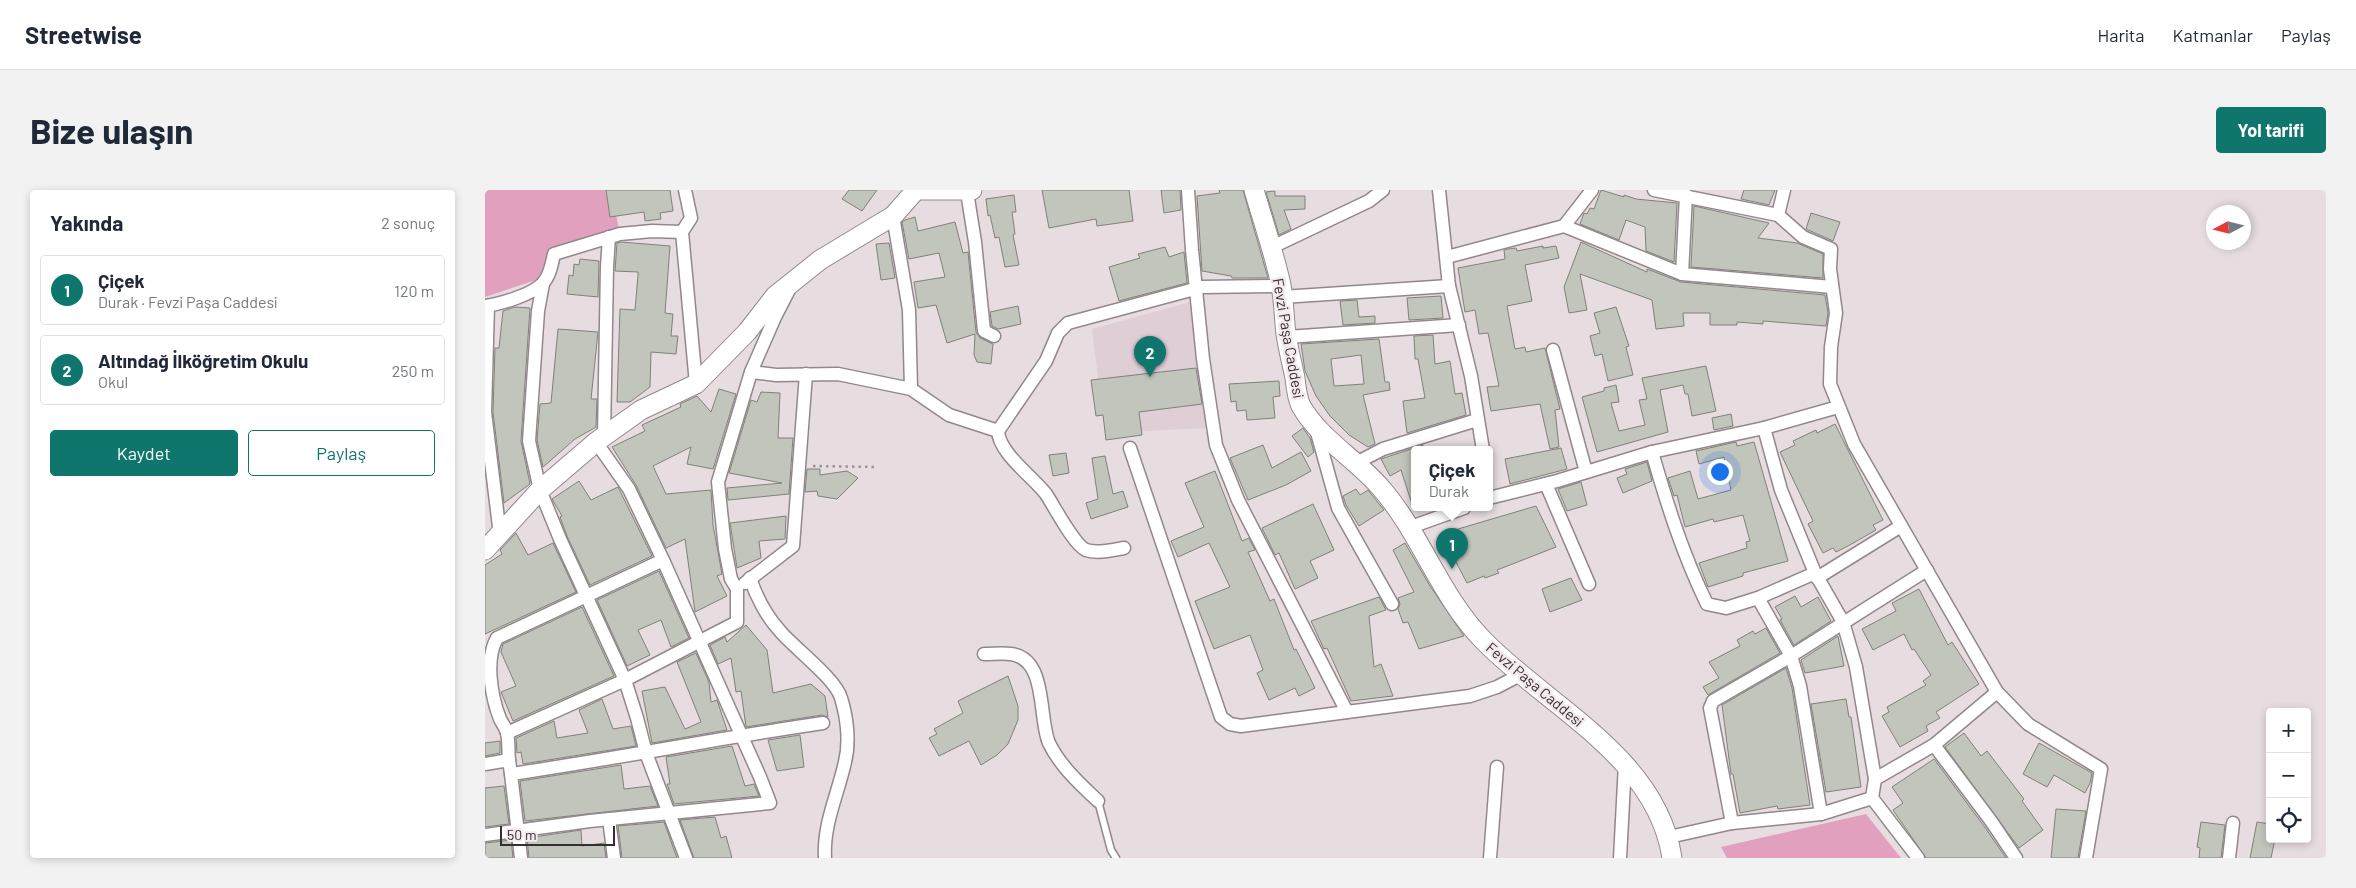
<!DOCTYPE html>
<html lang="tr">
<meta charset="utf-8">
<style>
:root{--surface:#fff;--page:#f2f2f3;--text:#1f2937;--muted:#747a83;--line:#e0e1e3;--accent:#0f766e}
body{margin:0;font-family:Barlow,sans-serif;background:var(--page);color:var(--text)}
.controls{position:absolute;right:15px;bottom:15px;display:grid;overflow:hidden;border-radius:5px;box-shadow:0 2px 8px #0003}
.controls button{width:45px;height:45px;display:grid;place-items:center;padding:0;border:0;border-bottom:1px solid var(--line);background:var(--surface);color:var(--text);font:25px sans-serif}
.compass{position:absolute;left:1721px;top:15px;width:45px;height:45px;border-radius:50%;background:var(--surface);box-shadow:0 2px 8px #0003;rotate:263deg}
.scale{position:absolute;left:15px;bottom:12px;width:115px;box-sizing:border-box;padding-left:5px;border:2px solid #343032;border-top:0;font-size:14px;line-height:18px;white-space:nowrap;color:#343032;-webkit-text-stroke:4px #f4e9ed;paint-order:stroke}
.you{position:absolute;left:1234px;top:281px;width:18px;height:18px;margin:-12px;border:4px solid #fff;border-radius:50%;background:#1a73e8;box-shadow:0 0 0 8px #1a73e833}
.badge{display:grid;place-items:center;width:32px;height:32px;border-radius:50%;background:var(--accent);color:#fff;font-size:16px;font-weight:700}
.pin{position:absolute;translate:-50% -41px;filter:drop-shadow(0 1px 2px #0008)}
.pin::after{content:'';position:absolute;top:26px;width:18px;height:15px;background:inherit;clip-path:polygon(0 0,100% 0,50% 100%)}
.popup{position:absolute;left:926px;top:256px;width:82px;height:65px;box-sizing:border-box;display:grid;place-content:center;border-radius:5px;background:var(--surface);filter:drop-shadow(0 1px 4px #0005);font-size:16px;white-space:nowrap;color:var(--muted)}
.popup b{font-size:19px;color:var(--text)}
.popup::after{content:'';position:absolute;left:50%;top:100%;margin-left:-10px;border:10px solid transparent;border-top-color:var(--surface)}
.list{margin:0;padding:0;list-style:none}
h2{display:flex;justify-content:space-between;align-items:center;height:65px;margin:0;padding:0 20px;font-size:21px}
h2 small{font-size:16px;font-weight:400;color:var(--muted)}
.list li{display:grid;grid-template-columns:32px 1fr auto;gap:15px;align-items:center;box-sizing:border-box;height:70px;margin:0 10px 10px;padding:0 10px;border:1px solid var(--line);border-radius:5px}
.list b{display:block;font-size:19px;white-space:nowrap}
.list p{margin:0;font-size:16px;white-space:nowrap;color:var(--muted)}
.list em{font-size:16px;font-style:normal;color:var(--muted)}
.actions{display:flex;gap:10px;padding:15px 20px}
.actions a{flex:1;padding:11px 0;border:1px solid var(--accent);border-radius:5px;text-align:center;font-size:18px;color:var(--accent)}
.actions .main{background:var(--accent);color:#fff}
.icon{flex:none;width:28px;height:28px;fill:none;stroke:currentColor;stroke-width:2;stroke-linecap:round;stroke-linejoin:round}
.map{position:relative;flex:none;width:1841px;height:668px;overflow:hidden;border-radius:5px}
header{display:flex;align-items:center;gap:30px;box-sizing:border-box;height:70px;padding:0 25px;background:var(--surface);border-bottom:1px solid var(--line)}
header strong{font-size:24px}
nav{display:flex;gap:28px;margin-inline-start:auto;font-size:18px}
.intro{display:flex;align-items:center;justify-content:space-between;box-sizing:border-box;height:120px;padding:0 30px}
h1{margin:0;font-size:35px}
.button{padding:12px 22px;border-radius:5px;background:var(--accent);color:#fff;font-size:18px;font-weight:700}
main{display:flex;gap:30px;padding:0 30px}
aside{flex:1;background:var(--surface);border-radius:5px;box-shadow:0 2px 8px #0003}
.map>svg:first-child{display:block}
.built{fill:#e0ced6}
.green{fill:#e1a1be}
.building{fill:#c2c5bc;stroke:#7f8279;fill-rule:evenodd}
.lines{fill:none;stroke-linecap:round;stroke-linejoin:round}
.lane-casing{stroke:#92888c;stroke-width:9}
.street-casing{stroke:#92888c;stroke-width:15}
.secondary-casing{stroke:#92888c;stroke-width:21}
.path{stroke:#9c9497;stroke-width:2.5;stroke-dasharray:2.5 4;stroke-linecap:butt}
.lane{stroke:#fff;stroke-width:6}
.street{stroke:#fff;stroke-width:12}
.secondary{stroke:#fff;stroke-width:19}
.labels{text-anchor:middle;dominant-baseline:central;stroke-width:5;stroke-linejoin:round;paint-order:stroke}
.street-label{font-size:15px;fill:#343032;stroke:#f4e9ed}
</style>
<header>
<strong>Streetwise</strong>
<nav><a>Harita</a><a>Katmanlar</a><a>Paylaş</a></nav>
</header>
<div class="intro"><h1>Bize ulaşın</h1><a class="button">Yol tarifi</a></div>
<main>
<aside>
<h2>Yakında<small>2 sonuç</small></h2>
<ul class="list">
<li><span class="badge">1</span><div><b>Çiçek</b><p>Durak · Fevzi Paşa Caddesi</p></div><em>120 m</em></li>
<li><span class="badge">2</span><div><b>Altındağ İlköğretim Okulu</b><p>Okul</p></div><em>250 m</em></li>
</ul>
<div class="actions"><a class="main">Kaydet</a><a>Paylaş</a></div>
</aside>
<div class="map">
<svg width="1841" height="668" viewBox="0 0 1841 668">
<rect width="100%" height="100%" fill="#e7dce0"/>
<!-- built -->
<path class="built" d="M705 112 723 238 620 243 607 139Z"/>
<!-- green -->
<g class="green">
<path d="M0 0H126L135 44 66 58 54 89 0 107Z"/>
<path d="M1381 624 1416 668H1242L1236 657Z"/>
</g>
<!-- building -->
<g class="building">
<path d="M121 0H185L188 21 175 23 176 29 160 31 159 22 125 27Z"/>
<path d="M364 0H392L377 21 357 9Z"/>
<path d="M557 0H644L648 31 612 36 611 29 564 38Z"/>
<path d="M676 0H695L696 20 679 23Z"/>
<path d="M734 0H758L783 88H747L746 86 717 81 712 6 735 3Z"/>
<path d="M1116 0 1139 7V5L1151 9 1192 13 1189 72 1161 61 1160 37 1141 30 1134 50 1095 34 1099 23 1102 24 1105 18 1109 19Z"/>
<path d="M1259 0H1290L1284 15 1256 9Z"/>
<path d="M790 1V6H820V19L799 20 806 39 794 45 781 2Z"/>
<path d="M529 5 531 22H527L530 44 528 45 534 75 520 77 514 47 510 48 505 25 503 26 501 9Z"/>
<path d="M1209 16 1284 33 1273 48 1312 53 1338 64V88L1206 77Z"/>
<path d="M1326 23 1355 32 1348 51 1321 39Z"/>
<path d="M430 27 433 41 470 32 478 63 483 62 491 142 495 148 508 154 506 174 492 172 489 165 490 144 462 153 451 115 433 118 429 92 460 87 454 63 424 69 417 32 420 30Z"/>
<path d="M136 52 185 56 180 123 188 124 186 146H193L191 164 166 162 165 197 145 212H132L135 119 150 120 153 85V82L130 81 132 53Z"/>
<path d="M1096 52 1162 82V79L1196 92 1340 105 1343 123 1341 136 1278 131V134L1252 132V135H1225V123H1198L1199 136 1171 139 1167 110 1095 84 1102 120 1084 123 1079 97Z"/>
<path d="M404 53 410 88 396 90 391 54Z"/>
<path d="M1058 56V58L1071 56 1074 68 1040 75 1047 111 1022 116 1030 159 1040 157 1041 162 1060 158 1075 219 1070 220 1074 257 1065 259 1055 214 1006 221 1002 197 1014 196 1003 143 994 144 990 120 980 122 973 78 1020 69 1019 60 1023 59 1031 58 1032 61Z"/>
<path d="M680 57 684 67 699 62 702 93 634 111 624 77 655 68 653 64Z"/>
<path d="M95 69 114 71 113 107 82 104 84 85 88 86 89 74 94 75Z"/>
<path d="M956 106 958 128 924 130 922 108Z"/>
<path d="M872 110 874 127 890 126V133L858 135 855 111Z"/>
<path d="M533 116 536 134 513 139 507 136 505 122Z"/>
<path d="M30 117 45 118 36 251 45 294 19 313 8 222 10 158H14L18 121Z"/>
<path d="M1131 117 1144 156 1141 157 1148 185 1123 191 1117 164 1110 166 1105 146 1115 143 1109 123Z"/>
<path d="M73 139 113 142 106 209H112L111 237 90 249 58 277 52 250 55 214 66 213Z"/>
<path d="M948 145 950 174 965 171 970 204 977 203 981 225 922 243 918 211 940 208 933 169H930L929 146Z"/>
<path d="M894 149 900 192H904L905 200 878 205 890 254 883 257 864 245 845 226 831 206 820 181 816 154ZM876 165 879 194 849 196 846 169Z"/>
<path d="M1221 176 1231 221 1207 226 1203 204H1200L1198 195 1175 200 1183 242 1112 262 1097 207 1119 201V198L1131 195 1134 212 1126 213 1134 241 1160 235 1154 210 1162 209 1157 188Z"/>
<path d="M711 178 717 214 654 222 657 245 621 250 618 225 611 226 606 190Z"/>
<path d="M794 191 795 206 788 207 790 228 762 230 761 220 752 221 751 211 746 212 744 194Z"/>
<path d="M234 199 251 204 228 279 202 274 206 257 168 276 181 304 226 300 228 335 237 384 232 386 242 406 210 422 200 349 181 358 151 295 127 257 160 241 157 235 196 217 195 214 212 206 226 222Z"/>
<path d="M276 202 295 203 293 248H308L304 304 243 310 242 298 297 293 244 283 266 210 272 212Z"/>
<path d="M1246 224 1248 236 1229 240 1227 228Z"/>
<path d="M1350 234 1398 330 1388 335 1391 340 1363 356 1351 362 1348 358 1338 363 1323 334 1328 331 1295 262 1310 255 1308 251 1331 240 1332 243Z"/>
<path d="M818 238 825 248 829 262 823 267 807 246Z"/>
<path d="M1251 252 1252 256 1269 252 1303 371 1258 383V386L1223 397 1214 373 1262 358 1261 352 1265 351 1258 325 1229 332 1228 329 1200 337 1192 305 1189 306 1183 288 1205 281 1213 309 1246 300 1239 267 1214 274 1211 261Z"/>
<path d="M778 255 787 278 816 262 826 281 801 295 763 310 745 268Z"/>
<path d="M938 255 940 260H930V314H927L916 280 905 286 896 269Z"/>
<path d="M1076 258 1082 279 1025 294 1020 269Z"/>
<path d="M581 263 584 283 568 286 564 265Z"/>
<path d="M620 266 628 304 638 301 643 317 606 329 601 313 613 309 607 268Z"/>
<path d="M1162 272 1167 291 1138 303 1132 288 1142 284 1140 279Z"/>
<path d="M322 279H335V285L362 281 373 288 352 309 333 306 332 301 320 302Z"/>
<path d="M730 281 757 351 764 348 770 360 763 362 785 411 789 409 809 460 811 459 830 498 814 506 810 498 784 510 772 483 778 480 765 445 729 459 710 411 745 397 724 353 693 367 686 351 719 337 700 293Z"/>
<path d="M94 291 106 310 133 297 167 366 105 395 82 346 75 327 77 326 67 309Z"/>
<path d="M1096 292 1102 315 1082 321 1073 299Z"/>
<path d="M871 299 875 305 883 300 899 320 874 336 861 315 858 306Z"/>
<path d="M828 314 849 360 825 371 833 388 810 399 794 363 790 365 777 338Z"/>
<path d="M1051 316 1071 357 1012 380 1014 383 1000 388 999 386 982 393 956 344Z"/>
<path d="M301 326 300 349 274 351 276 368 252 378 245 333Z"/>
<path d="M31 343 43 365 68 353 91 402 0 444V375L17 364 15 360Z"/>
<path d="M920 353 945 396 979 446 934 459 923 432 918 433 913 419 915 414 913 408 929 402 908 360Z"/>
<path d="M174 381 204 448 186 457 176 430 153 440 165 465 142 476 112 410Z"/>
<path d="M1086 388 1097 410 1065 422 1057 399Z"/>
<path d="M1434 399 1463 455 1467 452 1494 494 1451 522 1455 528 1441 536 1443 541 1415 557 1397 526 1404 522 1402 517 1441 495 1438 491 1446 485 1429 459 1427 460 1419 444 1388 460 1377 439 1411 421 1407 413Z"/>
<path d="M1310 406 1316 417 1333 407 1346 431 1309 455 1295 430 1297 429 1290 417Z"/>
<path d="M894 407 901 420 884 426 889 477 896 474 908 506 866 511 842 458 839 459 826 431Z"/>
<path d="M97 417 129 486 28 531 16 502 31 496 16 462 18 454Z"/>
<path d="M261 435 282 460 288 503 326 494 340 506 343 527 337 525 261 537 256 501 251 502 246 468 233 474 225 455 240 447 242 452Z"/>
<path d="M1281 438 1295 463 1223 505 1218 497 1234 488 1224 472 1255 456 1252 450 1268 441 1270 444Z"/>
<path d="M1353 446 1359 476 1320 483 1316 470Z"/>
<path d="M211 463 224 492 226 512 232 510 242 540 167 553 157 501 180 497 200 539 216 532 192 472Z"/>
<path d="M1301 478 1307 498 1325 615 1293 619 1292 616 1255 623 1248 584H1246L1237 515Z"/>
<path d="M523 486 533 516V530L523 554 512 565 496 575 484 551 454 566 444 548 452 544 449 539 478 523 473 511Z"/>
<path d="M117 509 128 539 146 536 151 556 38 574 36 562 32 563 31 548 69 531 72 548 103 543 94 520Z"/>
<path d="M1361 509 1364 527H1366L1376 597 1341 602 1326 514Z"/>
<path d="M1479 543 1496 566 1502 561 1539 609 1537 611 1558 640 1534 658 1460 557Z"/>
<path d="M315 545 319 577 292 581 283 550Z"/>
<path d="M15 551V563L0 566V553Z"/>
<path d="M1554 553 1607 583 1605 593 1600 603 1569 585 1562 597 1538 584Z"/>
<path d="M247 556 260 596 269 594 274 606 189 614 182 594H185L181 567Z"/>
<path d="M1449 569 1499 636 1521 668H1441L1408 620 1418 613 1407 597Z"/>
<path d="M136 575 139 599 165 596 173 616 40 631 35 591Z"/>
<path d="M19 596 24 634 0 637V598Z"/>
<path d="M1571 619 1601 621 1593 668H1566Z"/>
<path d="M230 627 236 648 241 646 247 668H209L195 630Z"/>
<path d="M179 632 192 668H137L133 636Z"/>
<path d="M1716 632 1740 635 1736 668H1714L1715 658 1712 657Z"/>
<path d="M1772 632 1785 634V649H1790L1786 668H1765Z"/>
<path d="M96 640 97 656 119 653 121 668H44L42 648Z"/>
<path d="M26 650 28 668H0V653Z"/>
</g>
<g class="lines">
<defs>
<path id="lane" d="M613 611 626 660 631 668"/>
<g id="street">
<path d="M200 0 206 28 197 42 211 194"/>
<path d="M954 0 964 96 986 186 998 260"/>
<path d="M1169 0 1293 25 1318 47 1346 59 1345 79 1351 123 1346 157 1345 194 1369 254 1512 502 1543 534 1616 579 1601 668"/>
<path d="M482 2 490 52 499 141 509 146"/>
<path d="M1293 25 1299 0"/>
<path d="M408 26 424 120 426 199"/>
<path d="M1079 36 1197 84 1347 97"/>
<path d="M785 58 884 11 898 0"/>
<path d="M962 67 1079 36 1107 0"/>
<path d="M1197 84 1201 5"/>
<path d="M58 94 53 121 44 251 55 300 75 349 140 490 152 528 161 563 201 668"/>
<path d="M797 107 964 96"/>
<path d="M0 116C15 114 47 105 58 93 65 86 67 73 69 64L135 44 167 41 197 42"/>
<path d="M3 116 0 222 15 345"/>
<path d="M802 147 974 135"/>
<path d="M1068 160 1101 282"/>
<path d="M266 182 291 185 353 184 426 199 464 225 513 241C514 263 547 286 561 304 569 316 589 355 601 360 612 364 627 360 639 358"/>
<path d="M1279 238 1296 300 1330 383 1358 432 1371 477 1390 589"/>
<path d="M831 239 853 318 907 414"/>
<path d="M513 241 561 171 573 143 583 133 717 97 796 96"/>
<path d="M119 246 122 77 124 47"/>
<path d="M111 252 144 299 178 370"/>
<path d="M645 258 736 527 745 534 756 536 862 522 753 310 731 255 718 169 707 60 703 0"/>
<path d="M1167 262C1182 314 1198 365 1222 414L1241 418 1273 408 1330 383"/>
<path d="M871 273 898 259 992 230"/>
<path d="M1061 294 1104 394"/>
<path d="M1004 308 1072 291 1167 262 1279 238 1353 217"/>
<path d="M923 338 979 318"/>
<path d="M265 388C271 406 282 427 295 441 309 458 351 489 356 508 362 527 365 552 360 572 353 604 338 634 340 668"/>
<path d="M1332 388 1416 336"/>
<path d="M260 393 308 356 321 184"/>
<path d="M1273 408 1306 466 1315 496 1336 624"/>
<path d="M499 464C508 464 518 463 526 464 563 469 553 528 564 553 575 576 595 594 613 611"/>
<path d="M862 522 985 506 1012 497 1035 485"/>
<path d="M22 543 140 490 252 432V399L246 389 240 359 233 292 266 182 290 127 306 96"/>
<path d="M1449 555 1506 631 1531 668"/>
<path d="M0 574 24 570 26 584C130 569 234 548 338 533"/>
<path d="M26 584 36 668"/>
<path d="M1387 608 1390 589 1449 555 1512 502"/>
<path d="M124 629 129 668"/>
<path d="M1247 633 1225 518 1228 511 1306 466 1442 380"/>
<path d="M0 645 105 631 285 613 275 587 178 370 12 448C0 469 6 506 15 529 17 533 21 538 22 543 24 551 23 562 24 570"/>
<path d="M1184 647 1247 633 1336 624 1387 608 1433 668"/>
<path d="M1005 668 1012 577"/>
<path d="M1135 668 1140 574"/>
<path d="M1744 668 1748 633"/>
</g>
<g id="secondary">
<path d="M431 0H487"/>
<path d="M769 0C778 31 789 63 796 95 799 111 799 128 801 144 803 158 807 173 810 188 811 197 812 208 816 216 835 249 871 269 896 298 936 344 955 406 998 450 1063 517 1172 567 1187 668"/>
<path d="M0 360 55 300 111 252 156 220 211 194 262 142 290 106 335 70 408 26 431 0"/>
</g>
</defs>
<!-- lane casing -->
<use href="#lane" class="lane-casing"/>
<!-- street casing -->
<use href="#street" class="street-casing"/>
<!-- secondary casing -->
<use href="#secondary" class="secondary-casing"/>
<!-- path -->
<path class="path" d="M328 276 392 277"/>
<!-- lane -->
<use href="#lane" class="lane"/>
<!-- street -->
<use href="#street" class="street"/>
<!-- secondary -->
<use href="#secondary" class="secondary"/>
</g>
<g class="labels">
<!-- street labels -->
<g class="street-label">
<text transform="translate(804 148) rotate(80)">Fevzi Paşa Caddesi</text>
<text transform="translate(1050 494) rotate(40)">Fevzi Paşa Caddesi</text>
</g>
</g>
</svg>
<div class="controls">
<button>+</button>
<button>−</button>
<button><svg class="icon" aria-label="locate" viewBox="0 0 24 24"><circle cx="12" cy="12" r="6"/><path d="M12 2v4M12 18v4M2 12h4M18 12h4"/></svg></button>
</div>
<svg class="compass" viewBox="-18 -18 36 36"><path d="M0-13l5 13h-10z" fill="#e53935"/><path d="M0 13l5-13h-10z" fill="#747a83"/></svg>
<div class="scale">50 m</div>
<div class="you"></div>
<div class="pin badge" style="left:967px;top:379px">1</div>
<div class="popup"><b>Çiçek</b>Durak</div>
<div class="pin badge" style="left:665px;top:187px">2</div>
</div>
</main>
